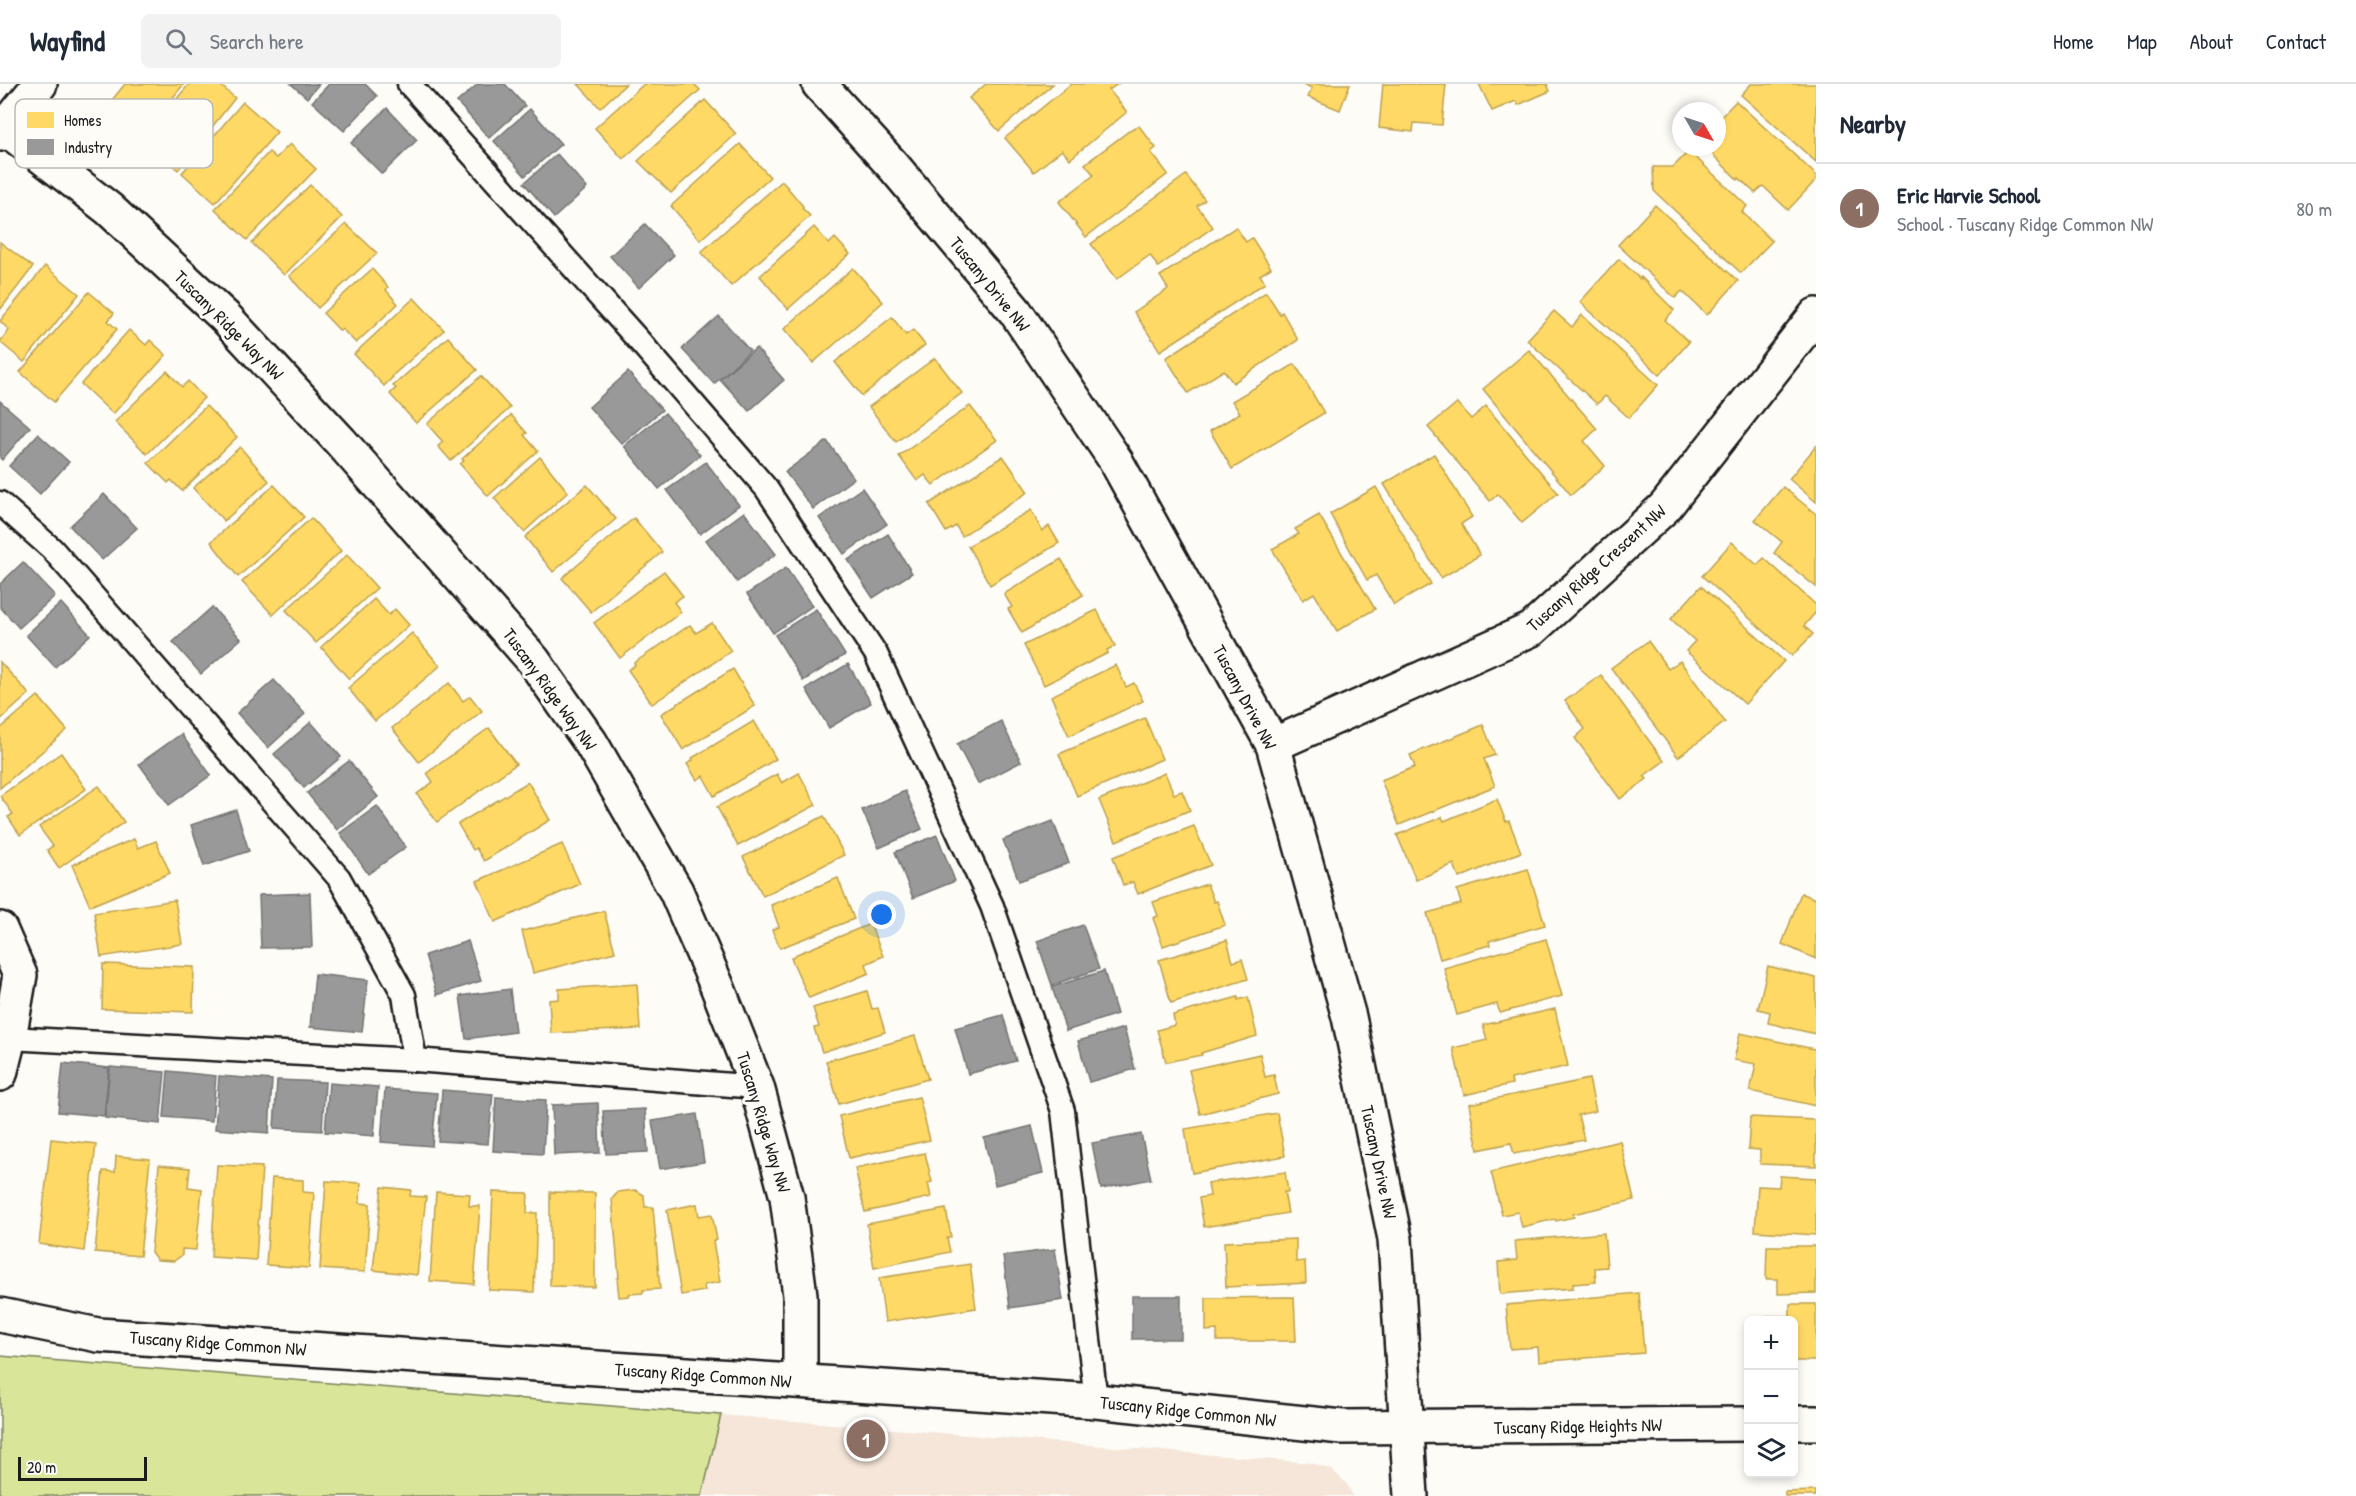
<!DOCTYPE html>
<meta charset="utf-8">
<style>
:root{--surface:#fff;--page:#f2f2f3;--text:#1f2937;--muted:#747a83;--line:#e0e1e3;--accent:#2563eb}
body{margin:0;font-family:"Patrick Hand",sans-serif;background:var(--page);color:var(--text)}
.controls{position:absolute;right:18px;bottom:18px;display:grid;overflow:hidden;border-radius:9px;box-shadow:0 3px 9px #0003}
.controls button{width:54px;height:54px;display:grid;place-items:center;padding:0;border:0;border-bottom:2px solid var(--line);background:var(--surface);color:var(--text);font:30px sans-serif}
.compass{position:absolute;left:1672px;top:18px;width:54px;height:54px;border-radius:50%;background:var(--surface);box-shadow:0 3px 9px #0003;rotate:129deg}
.scale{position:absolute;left:18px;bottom:15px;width:129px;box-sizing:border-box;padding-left:6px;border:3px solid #1c1c1c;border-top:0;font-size:16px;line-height:21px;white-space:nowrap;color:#1c1c1c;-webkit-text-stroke:4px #fdfcf7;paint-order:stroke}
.you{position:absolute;left:882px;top:831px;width:21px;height:21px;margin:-15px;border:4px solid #fff;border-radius:50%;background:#1a73e8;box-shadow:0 0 0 9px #1a73e833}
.badge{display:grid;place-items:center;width:39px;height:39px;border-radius:50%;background:var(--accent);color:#fff;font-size:20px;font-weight:700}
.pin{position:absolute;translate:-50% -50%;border:3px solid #fff;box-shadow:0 2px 6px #0006}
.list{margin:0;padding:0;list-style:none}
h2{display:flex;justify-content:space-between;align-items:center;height:78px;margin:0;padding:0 24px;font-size:26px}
h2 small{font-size:20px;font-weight:400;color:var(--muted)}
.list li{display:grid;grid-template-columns:39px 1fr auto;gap:18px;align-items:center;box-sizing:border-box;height:90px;padding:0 24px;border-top:2px solid var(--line)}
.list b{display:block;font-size:22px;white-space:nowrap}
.list p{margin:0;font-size:20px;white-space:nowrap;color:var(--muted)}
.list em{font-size:20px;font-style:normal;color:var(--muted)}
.icon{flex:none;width:33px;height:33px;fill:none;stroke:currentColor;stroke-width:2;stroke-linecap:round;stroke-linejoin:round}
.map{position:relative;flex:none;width:1816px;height:1412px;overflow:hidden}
header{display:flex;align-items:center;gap:36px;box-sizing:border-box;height:84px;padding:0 30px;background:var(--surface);border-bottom:2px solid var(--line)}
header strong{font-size:28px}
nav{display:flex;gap:33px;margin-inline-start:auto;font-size:21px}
.search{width:420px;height:54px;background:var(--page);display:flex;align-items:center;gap:15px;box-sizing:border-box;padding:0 21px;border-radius:9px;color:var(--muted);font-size:22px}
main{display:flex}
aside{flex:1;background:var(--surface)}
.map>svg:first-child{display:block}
.built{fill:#f5e6d9}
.green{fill:#d9e699;stroke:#7a815a;stroke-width:1.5}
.homes{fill:#ffd966;stroke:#bba050;stroke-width:1.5}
.industry{fill:#999;stroke:#747474;stroke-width:1.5}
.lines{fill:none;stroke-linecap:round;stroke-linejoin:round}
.lane-casing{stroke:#1c1c1c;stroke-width:27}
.street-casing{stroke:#1c1c1c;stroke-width:38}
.lane{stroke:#fdfcf7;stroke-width:22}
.street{stroke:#fdfcf7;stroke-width:33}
.labels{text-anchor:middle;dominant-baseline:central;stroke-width:6;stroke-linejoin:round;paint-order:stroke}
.street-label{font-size:18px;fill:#1c1c1c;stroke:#fdfcf7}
.key{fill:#fdfcf7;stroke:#bab9b5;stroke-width:1.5}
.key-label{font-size:16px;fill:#1c1c1c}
</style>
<header>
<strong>Wayfind</strong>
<div class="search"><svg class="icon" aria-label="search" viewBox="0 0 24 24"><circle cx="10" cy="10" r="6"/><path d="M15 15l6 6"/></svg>Search here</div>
<nav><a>Home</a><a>Map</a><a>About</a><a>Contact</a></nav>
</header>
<main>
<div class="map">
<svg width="1816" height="1412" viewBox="0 0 1816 1412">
<rect width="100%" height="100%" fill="#fdfcf7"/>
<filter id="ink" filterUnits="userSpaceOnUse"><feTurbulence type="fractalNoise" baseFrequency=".0167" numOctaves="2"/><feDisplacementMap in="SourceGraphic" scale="12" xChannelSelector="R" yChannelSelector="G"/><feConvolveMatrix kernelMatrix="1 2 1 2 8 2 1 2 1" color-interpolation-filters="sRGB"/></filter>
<g filter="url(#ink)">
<!-- built -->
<path class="built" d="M721 1331 1312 1379 1332 1386 1347 1400 1353 1412H702Z"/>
<!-- green -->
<path class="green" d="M0 1272 721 1331 702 1412H0Z"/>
<!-- homes -->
<g class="homes">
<path d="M125 0H184L147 45 136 37 132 41H123L110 31 108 21Z"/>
<path d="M189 0H219L235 14 178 86 161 72 154 73 146 67 144 55Z"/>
<path d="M578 0H626L600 24Z"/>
<path d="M644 0H694L700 6 623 75 595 44Z"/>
<path d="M986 0H1053L999 47 969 14Z"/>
<path d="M1071 0H1118L1109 6 1127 28 1070 75 1062 66 1034 88 1005 54Z"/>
<path d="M1302 0H1350L1340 26 1308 13 1312 4Z"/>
<path d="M1383 0H1446L1442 41 1414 39 1413 48 1379 44Z"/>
<path d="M1479 0H1547L1550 7 1518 21 1516 17 1492 27Z"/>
<path d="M1751 0H1816V78L1741 11Z"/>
<path d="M705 16 736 50 671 109 638 77Z"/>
<path d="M1736 17 1816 91V96L1788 126 1763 102 1755 109 1739 94 1738 96 1705 63H1717V48L1720 45 1717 42V37Z"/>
<path d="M243 18 277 48 215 119 182 89Z"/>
<path d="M1139 42 1156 64 1151 68 1168 90 1086 153 1059 118 1094 91 1085 80 1133 44Z"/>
<path d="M290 60 316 85 247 156 215 125 269 68 276 74Z"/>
<path d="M740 60 770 93 700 156 671 122Z"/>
<path d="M1689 67 1747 122 1742 128 1772 157 1741 189 1654 107 1653 83H1673Z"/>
<path d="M1186 91 1205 116 1197 122 1213 143 1158 183 1150 171 1117 195 1091 160Z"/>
<path d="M782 97 803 122 802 124 810 132 731 202 701 168Z"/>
<path d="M310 101 342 133 284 191 252 159Z"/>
<path d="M1655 121 1738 197 1707 231 1682 207 1675 214 1618 161Z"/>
<path d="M346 140 377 169 318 224 289 192Z"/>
<path d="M814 143 829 160 835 154 850 170 788 225 760 192Z"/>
<path d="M1236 143 1246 158 1252 154 1271 184 1260 191 1265 199 1160 267 1134 228 1168 205 1160 192Z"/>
<path d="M0 158 33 183 0 226Z"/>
<path d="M1619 175 1640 195 1641 193 1674 226 1665 236 1689 258 1660 291 1580 218Z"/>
<path d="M45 182 79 210 24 278 0 258 9 246 0 237Z"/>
<path d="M853 184 883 218 813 279 784 245Z"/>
<path d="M372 185 388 203 386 206 398 220 356 259 342 245 340 247 323 229Z"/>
<path d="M89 208 114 229 108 237 117 245 54 318 20 288Z"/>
<path d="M1266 208 1280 230 1282 228 1298 256 1233 299 1224 286 1188 309 1166 274Z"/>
<path d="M414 214 444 246 392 292 393 293 384 302 354 270Z"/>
<path d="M1554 227 1572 243 1582 231 1658 301 1629 334 1605 312 1597 320 1527 256Z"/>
<path d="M892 233 906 251 913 246 925 261 862 312 835 278Z"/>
<path d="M129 246 146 261 150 256 166 271 113 330 81 300Z"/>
<path d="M448 253 477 286 416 339 390 310 396 304 393 302Z"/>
<path d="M1529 266 1597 345 1584 357 1605 382 1571 411 1483 305Z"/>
<path d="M935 274 962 309 896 358 869 323Z"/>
<path d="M1295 280 1324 329 1232 385 1210 347 1240 329 1232 317Z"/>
<path d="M167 287 182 303 188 297 204 314 147 370 115 338Z"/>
<path d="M481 292 510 324 451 377 438 362 443 358 427 340Z"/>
<path d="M1457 319 1471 335 1486 322 1558 409 1522 439 1498 410 1490 417 1428 343Z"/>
<path d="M206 322 237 353 182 407 171 396 168 399 148 379Z"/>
<path d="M970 322 997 356 933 401 925 391 917 397 899 372Z"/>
<path d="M511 331 527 349 524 351 538 367 488 412 460 380 464 377 462 375Z"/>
<path d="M1816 362V418L1789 395Z"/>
<path d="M240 363 269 397 224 437 193 404Z"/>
<path d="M1434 370 1472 433 1461 440 1480 471 1441 494 1384 400Z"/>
<path d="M1003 372 1028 408 962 452 956 442 946 448 929 420Z"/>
<path d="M540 373 568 408 524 448 494 414Z"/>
<path d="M274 401 304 433 238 493 211 458Z"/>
<path d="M587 401 616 435 553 488 525 453Z"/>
<path d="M1376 403 1431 500 1394 521 1376 491 1367 496 1330 430Z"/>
<path d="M1783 403 1816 430V503L1774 469 1782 458 1755 436Z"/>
<path d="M1031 426 1042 447 1049 442 1059 459 990 501 968 462Z"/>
<path d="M1319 431 1375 525 1337 547 1314 509 1303 516 1272 465 1299 450 1295 445Z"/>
<path d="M311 434 341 467 273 531 242 498Z"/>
<path d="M634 434 662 468 591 528 562 494Z"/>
<path d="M1732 458 1757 481 1764 474 1816 521V528L1804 542 1813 550 1792 572 1702 492Z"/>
<path d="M347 471 377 504 316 559 286 526Z"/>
<path d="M1061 475 1083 511 1022 549 1008 525 1012 523 1004 510Z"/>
<path d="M664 487 683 512 674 518 681 528 620 574 594 539Z"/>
<path d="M1701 502 1784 577 1745 620 1686 567 1695 557 1671 535Z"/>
<path d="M374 515 389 531 395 525 409 541 349 595 321 563Z"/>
<path d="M1097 526 1115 562 1107 566 1108 569 1044 601 1024 561Z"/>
<path d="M712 539 731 567 652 620 628 586 635 581 634 579 690 541 696 549Z"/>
<path d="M412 549 440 582 375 637 348 604Z"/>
<path d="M1648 557 1668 585 1680 577 1725 638 1678 673 1611 584Z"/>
<path d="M0 578 29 610 0 636Z"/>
<path d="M1116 581 1126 603 1134 599 1143 617 1069 652 1051 612Z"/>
<path d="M733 585 755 622 683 666 661 630Z"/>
<path d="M1601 591 1664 677 1644 692 1647 695 1620 715 1575 654 1585 645 1565 617Z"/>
<path d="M449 599 463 617 470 612 482 627 419 678 392 644Z"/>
<path d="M38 612 67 646 0 704V645Z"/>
<path d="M1145 634 1162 675 1077 712 1059 670Z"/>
<path d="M754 637 776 675 714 712 703 692 697 696 687 680 693 676 692 674Z"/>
<path d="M1483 641 1495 671 1484 675 1495 702 1399 741 1381 696 1415 683 1410 671Z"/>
<path d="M489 644 516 680 437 738 417 710 433 698 427 689Z"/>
<path d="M61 669 86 705 20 751 8 733 13 730 0 712Z"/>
<path d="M799 689 816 721 738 762 717 723 777 690 782 699Z"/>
<path d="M1165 689 1174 710 1182 707 1190 726 1116 757 1099 716Z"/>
<path d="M528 698 550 736 484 777 476 764 473 766 458 740Z"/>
<path d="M99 702 124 738 59 784 47 766 53 762 39 743Z"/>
<path d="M1497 715 1506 738 1509 737 1521 768 1459 794 1454 780 1416 796 1397 751 1442 733 1444 737Z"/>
<path d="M824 732 844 771 763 812 743 773Z"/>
<path d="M1194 742 1211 781 1138 810 1133 798 1123 801 1113 773Z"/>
<path d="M134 755 138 764 156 757 170 789 90 822 72 781Z"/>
<path d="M562 760 580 800 495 838 477 797Z"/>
<path d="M1528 785 1545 841 1489 857 1490 861 1440 875 1427 829 1461 820 1457 806Z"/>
<path d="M838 794 854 835 780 864 772 846 779 843 771 821Z"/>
<path d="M1207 800 1214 818 1217 817 1225 841 1163 862 1153 834 1158 832 1153 818Z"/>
<path d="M1801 809 1816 815V875L1782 860Z"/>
<path d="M175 816 182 860 101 873 94 829Z"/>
<path d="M604 827 615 868 533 889 522 847Z"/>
<path d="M870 840 883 872 866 880 869 889 809 914 791 874 797 870Z"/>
<path d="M1546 855 1562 912 1500 929 1497 920 1457 931 1444 884Z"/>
<path d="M1227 856 1233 878 1242 875 1248 895 1171 919 1159 876Z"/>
<path d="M103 880 194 883 193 928 102 925Z"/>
<path d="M1768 882 1816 894V950L1768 939 1770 928 1758 925Z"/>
<path d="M637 900 640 945 551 949 549 916 559 915V905Z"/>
<path d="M867 907 872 925 878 924 885 948 822 968 814 944 819 943 813 924Z"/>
<path d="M1238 913V916L1248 913 1257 952 1201 969 1202 971 1166 978 1157 946 1175 941 1173 931Z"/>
<path d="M1555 925 1568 982 1511 995 1512 1000 1464 1011 1453 964 1487 956 1483 941Z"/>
<path d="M1740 949 1814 965 1816 964V1022L1750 1007 1756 980 1734 976Z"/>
<path d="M915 952 928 995 839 1020 826 977Z"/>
<path d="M1260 970 1265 993 1274 991 1278 1010 1200 1030 1189 986Z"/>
<path d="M1589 995 1596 1027 1578 1031 1584 1056 1514 1070 1511 1059 1478 1066 1469 1020Z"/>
<path d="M919 1013 930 1056 849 1074 839 1032Z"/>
<path d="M1277 1029 1285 1072 1192 1089 1185 1045Z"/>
<path d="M1750 1033 1816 1036V1082L1760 1080V1066L1748 1065Z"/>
<path d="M51 1055 96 1060 84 1167 39 1160Z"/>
<path d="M1620 1057 1634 1116 1573 1130 1574 1133 1556 1137 1555 1135 1522 1143 1518 1128 1502 1131 1491 1088Z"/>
<path d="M925 1069 932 1098 928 1099 931 1113 865 1128 855 1084Z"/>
<path d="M116 1072 150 1075 140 1172 95 1168 103 1087 115 1088Z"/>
<path d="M159 1081 190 1084 188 1103 202 1105 196 1166 182 1165V1171L174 1177 157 1176 151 1168Z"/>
<path d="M217 1081 262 1083 256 1176 211 1173Z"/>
<path d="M1285 1088 1288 1108H1284L1288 1129 1204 1143 1199 1114 1210 1112 1208 1099Z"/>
<path d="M1780 1092 1816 1094V1151L1755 1147 1758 1102 1779 1103Z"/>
<path d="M272 1094 303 1096V1108L314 1109 309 1184 266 1181Z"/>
<path d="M326 1097 361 1099 360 1119 370 1120 365 1188 320 1185Z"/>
<path d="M382 1103 411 1106 410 1112 426 1113 417 1191 373 1186Z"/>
<path d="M635 1106 644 1111 645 1123H653L660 1205 643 1206V1209L629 1210V1212L619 1213 617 1194H619L612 1115 618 1108Z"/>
<path d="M436 1108 470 1110 469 1122H480L474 1200 430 1197Z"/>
<path d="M493 1108 528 1109 527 1129H537L534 1208 489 1206Z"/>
<path d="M550 1108 595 1109V1203L550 1202Z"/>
<path d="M697 1120 699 1132 712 1130 717 1156 713 1157 720 1198 704 1201 705 1207 681 1211 667 1126Z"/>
<path d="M946 1125 951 1153 947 1154 950 1168 874 1184 867 1140Z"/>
<path d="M1604 1149 1607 1183 1595 1184 1596 1198 1573 1200V1204L1500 1210 1498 1178 1517 1176 1515 1157Z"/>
<path d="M1296 1155V1178L1305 1177 1306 1199 1226 1203 1224 1158Z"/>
<path d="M1767 1162H1816V1209L1778 1210V1195H1766Z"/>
<path d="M970 1180 976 1224 885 1238 879 1194Z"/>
<path d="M1639 1209 1644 1269 1539 1278 1538 1263 1510 1265 1506 1221Z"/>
<path d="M1294 1213 1296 1257H1217V1246L1206 1247V1214Z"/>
<path d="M1790 1220H1816V1277H1794V1236H1767V1232H1790Z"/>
<path d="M1816 1407V1412H1785V1408Z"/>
</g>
<!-- industry -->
<g class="industry">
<path d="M291 0H319L307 14Z"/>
<path d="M329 0H365L377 12 344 47 312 18Z"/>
<path d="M478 0H505L525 22 489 54 457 18Z"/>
<path d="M387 24 417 56 382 90 351 59Z"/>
<path d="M530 25 561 60 525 92 494 57Z"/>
<path d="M557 70 587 104 554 134 524 99Z"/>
<path d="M645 140 674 171 639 204 610 172Z"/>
<path d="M719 232 750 267 714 300 682 265Z"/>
<path d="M756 264 784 296 749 327 720 295Z"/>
<path d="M628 288 662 326 622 360 589 323Z"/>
<path d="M0 317 30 343 2 376 0 374Z"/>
<path d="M665 329 700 371 659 405 624 362Z"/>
<path d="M38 350 69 378 40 410 9 382Z"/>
<path d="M827 357 854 394 813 425 785 388Z"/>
<path d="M706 378 739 421 700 450 667 406Z"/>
<path d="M862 404 887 440 844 470 819 434Z"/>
<path d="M104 410 137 444 102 476 70 442Z"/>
<path d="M744 428 776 470 737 498 706 456Z"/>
<path d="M888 450 912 489 873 514 848 476Z"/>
<path d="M23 478 55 512 19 544 0 523V500Z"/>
<path d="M786 484 812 522 773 549 747 510Z"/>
<path d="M61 519 90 551 55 583 26 551Z"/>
<path d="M212 523 241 555 201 590 173 558Z"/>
<path d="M816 525 845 571 803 597 775 551Z"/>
<path d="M848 580 871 619 829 644 806 605Z"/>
<path d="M274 596 305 630 268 664 237 629Z"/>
<path d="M1001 637 1021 678 978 700 957 660Z"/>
<path d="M311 638 341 673 304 704 274 670Z"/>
<path d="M181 650 211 691 169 721 139 680Z"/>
<path d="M349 677 378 713 337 746 307 709Z"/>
<path d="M905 707 922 745 879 764 862 726Z"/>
<path d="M377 722 406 763 368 790 340 749Z"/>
<path d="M236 726 249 767 204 782 191 741Z"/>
<path d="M1053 737 1069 779 1019 797 1003 756Z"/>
<path d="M937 751 955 797 913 814 895 768Z"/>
<path d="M310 809 312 863 261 864 259 811Z"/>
<path d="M1083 841 1099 885 1052 901 1037 857Z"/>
<path d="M468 857 481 897 437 911 425 871Z"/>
<path d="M1104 887 1117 930 1066 947 1052 903Z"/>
<path d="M315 890 368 896 362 948 310 943Z"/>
<path d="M510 905 515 948 466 955 460 912Z"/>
<path d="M1003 931 1016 977 968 990 955 944Z"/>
<path d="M1124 944 1135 985 1089 998 1078 957Z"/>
<path d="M63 979 109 984 104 1032 58 1028Z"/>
<path d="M110 983 165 988 160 1040 105 1034Z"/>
<path d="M168 987 216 992 212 1037 164 1033Z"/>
<path d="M219 992 272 996 269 1049 215 1045Z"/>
<path d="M277 996 325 998 322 1047 274 1044Z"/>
<path d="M329 999 378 1003 374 1052 325 1048Z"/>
<path d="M385 1005 437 1009 432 1062 381 1058Z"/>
<path d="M442 1006 493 1010 488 1060 438 1057Z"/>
<path d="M496 1013 546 1016 543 1070 493 1067Z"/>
<path d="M598 1019 600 1069 554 1071 552 1021Z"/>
<path d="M645 1025 648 1068 606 1070 603 1027Z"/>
<path d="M697 1030 704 1078 660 1085 652 1037Z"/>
<path d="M1032 1042 1043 1089 995 1101 984 1054Z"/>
<path d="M1141 1050 1151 1095 1101 1105 1092 1059Z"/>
<path d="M1055 1165 1063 1216 1010 1224 1003 1172Z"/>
<rect x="1132" y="1212" width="49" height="43"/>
</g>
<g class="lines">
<defs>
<g id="lane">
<path d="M409 0 641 259 766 404 876 570 992 822 1063 1027 1096 1317"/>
<path d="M0 419 52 465 339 794 404 911 415 976"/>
<path d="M9 954 415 976 757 1003"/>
</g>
<g id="street">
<path d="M819 0 895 84 1015 227 1116 377 1273 661 1349 933 1395 1155 1411 1412"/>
<path d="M5 44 109 125 226 234 341 358 533 576 591 659 676 807 717 902 757 1003 787 1113 800 1211V1297"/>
<path d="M0 50 40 0"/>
<path d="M1273 661 1532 545 1665 423 1816 231"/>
<path d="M0 845 20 891 9 954 0 990"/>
<path d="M0 1231 98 1251 1096 1317 1342 1343 1748 1340"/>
<path d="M1794 1339H1816"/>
</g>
</defs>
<!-- lane casing -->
<use href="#lane" class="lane-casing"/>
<!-- street casing -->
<use href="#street" class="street-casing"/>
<!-- lane -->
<use href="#lane" class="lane"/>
<!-- street -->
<use href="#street" class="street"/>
</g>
</g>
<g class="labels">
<!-- street labels -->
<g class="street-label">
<text transform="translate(990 200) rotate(51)">Tuscany Drive NW</text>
<text transform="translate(229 241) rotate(45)">Tuscany Ridge Way NW</text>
<text transform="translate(1596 484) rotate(-42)">Tuscany Ridge Crescent NW</text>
<text transform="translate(550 605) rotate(54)">Tuscany Ridge Way NW</text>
<text transform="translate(1245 613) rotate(62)">Tuscany Drive NW</text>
<text transform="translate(764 1038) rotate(73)">Tuscany Ridge Way NW</text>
<text transform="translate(1379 1078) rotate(78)">Tuscany Drive NW</text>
<text transform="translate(218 1259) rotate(4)">Tuscany Ridge Common NW</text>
<text transform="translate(703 1291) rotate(4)">Tuscany Ridge Common NW</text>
<text transform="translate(1188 1327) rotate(6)">Tuscany Ridge Common NW</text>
<text transform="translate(1578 1342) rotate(-1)">Tuscany Ridge Heights NW</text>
</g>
</g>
<!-- legend -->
<rect x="15" y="15" width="198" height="69" rx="9" class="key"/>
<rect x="27" y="28" width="27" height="16" fill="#ffd966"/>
<rect x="27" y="55" width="27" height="16" fill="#999"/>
<g class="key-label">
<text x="64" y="42">Homes</text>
<text x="64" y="69">Industry</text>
</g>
</svg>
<div class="controls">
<button>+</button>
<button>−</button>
<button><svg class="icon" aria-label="layers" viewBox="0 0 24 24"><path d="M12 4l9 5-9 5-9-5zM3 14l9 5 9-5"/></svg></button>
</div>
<svg class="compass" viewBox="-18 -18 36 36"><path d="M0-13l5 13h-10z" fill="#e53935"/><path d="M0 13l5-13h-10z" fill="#747a83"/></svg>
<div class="scale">20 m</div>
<div class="you"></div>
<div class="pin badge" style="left:866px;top:1355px;background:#8d6e63">1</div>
</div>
<aside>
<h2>Nearby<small></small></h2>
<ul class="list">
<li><span class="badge" style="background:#8d6e63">1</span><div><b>Eric Harvie School</b><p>School · Tuscany Ridge Common NW</p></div><em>80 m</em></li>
</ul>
</aside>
</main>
